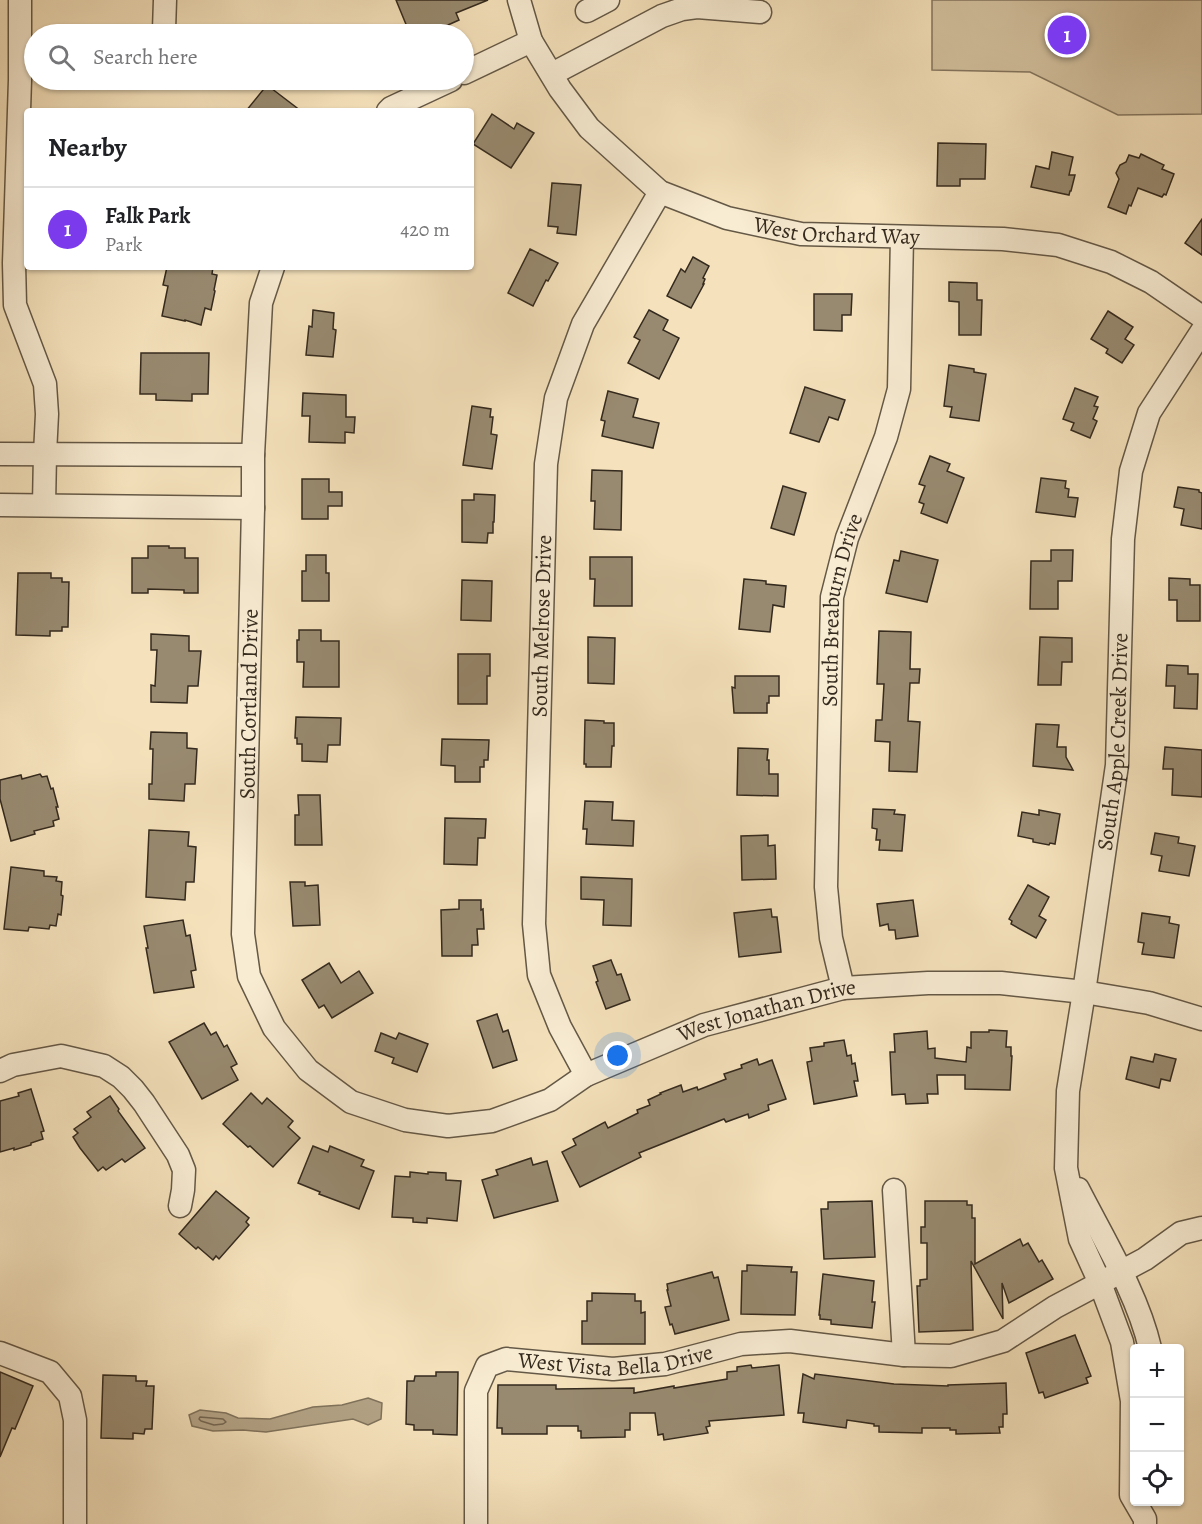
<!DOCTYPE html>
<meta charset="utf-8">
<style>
:root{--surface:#fff;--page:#f2f2f2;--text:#202124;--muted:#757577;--line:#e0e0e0;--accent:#7c3aed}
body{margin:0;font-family:Alegreya,serif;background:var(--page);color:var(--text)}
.controls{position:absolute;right:18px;bottom:18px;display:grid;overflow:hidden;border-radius:6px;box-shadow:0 2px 4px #0004}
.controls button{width:54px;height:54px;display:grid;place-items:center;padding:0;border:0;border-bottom:2px solid var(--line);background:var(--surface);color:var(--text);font:30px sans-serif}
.you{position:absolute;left:618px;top:1056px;width:21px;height:21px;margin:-15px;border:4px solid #fff;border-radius:50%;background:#1a73e8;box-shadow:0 0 0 9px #1a73e833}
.badge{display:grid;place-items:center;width:39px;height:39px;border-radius:50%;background:var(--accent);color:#fff;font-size:20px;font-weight:700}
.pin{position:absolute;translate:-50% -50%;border:3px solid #fff;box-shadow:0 2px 6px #0006}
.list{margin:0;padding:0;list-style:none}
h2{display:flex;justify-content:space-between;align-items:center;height:78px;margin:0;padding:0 24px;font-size:26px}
h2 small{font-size:20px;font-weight:400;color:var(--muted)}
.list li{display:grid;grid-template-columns:39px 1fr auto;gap:18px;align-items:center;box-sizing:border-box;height:84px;padding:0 24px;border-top:2px solid var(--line)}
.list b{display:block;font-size:22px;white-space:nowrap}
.list p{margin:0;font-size:20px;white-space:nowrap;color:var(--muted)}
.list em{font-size:20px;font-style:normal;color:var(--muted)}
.icon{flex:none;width:33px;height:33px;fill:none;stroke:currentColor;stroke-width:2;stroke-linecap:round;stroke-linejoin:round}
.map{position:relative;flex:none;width:1202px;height:1524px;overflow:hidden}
.search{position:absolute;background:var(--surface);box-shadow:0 2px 4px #0004;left:24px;top:24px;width:450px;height:66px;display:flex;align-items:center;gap:15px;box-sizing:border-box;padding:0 21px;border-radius:33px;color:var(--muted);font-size:22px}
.panel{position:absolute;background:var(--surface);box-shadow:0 2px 4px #0004;left:24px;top:108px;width:450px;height:162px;border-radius:6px}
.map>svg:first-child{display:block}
.green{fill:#d4c3a1;stroke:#847660;stroke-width:1.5}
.water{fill:#b3a386;stroke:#80735c;stroke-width:1.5}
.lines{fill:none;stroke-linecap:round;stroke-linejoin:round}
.shore{stroke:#746652;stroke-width:1.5}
.building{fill:#988a70;stroke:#342a1e;stroke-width:1.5}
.minor-casing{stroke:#645846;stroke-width:25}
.minor{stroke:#f8ecd3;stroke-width:22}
.labels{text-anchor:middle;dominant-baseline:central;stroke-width:4.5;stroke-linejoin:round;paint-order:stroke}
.street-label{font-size:22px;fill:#342a1e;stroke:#f8ecd3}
</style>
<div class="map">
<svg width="1202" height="1524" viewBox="0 0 1202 1524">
<rect width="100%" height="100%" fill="#f5e2bc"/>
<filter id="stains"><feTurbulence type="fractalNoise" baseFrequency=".00333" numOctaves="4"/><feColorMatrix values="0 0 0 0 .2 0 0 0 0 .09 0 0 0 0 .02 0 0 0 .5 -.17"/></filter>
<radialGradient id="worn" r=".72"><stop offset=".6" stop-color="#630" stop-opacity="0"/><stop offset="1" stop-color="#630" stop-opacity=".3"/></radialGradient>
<!-- green -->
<path class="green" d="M932 0H1202V114L1118 115 1030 72 932 70Z"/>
<!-- water -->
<path class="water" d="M368 1398 382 1403 381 1419 368 1425 353 1419 266 1432 243 1430 213 1431 192 1426 189 1415 200 1410 226 1413 238 1418 270 1419 313 1407 342 1405Z"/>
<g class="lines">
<!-- shore -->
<path class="shore" d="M200 1417 223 1419 226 1422 223 1424 214 1425 201 1421 199 1419Z"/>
</g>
<!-- building -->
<g class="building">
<path d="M396 0H488L456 13 459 20 428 34 425 29 410 34Z"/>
<path d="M267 85 301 111H246Z"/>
<path d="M492 114 514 129 517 123 534 133 511 168 473 144Z"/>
<path d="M938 143 986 144 985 179H960V186H937Z"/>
<path d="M1052 152 1073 157 1069 175H1075L1071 191H1070L1069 195 1031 187 1036 166 1049 169Z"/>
<path d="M1141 154 1164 165 1162 169 1174 174 1166 195 1164 194 1162 197 1138 188 1131 206 1129 205 1126 214 1108 207 1119 179 1116 173 1120 165 1126 162 1129 155 1139 158Z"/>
<path d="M552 183 581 185 576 235 557 233 558 227 548 226Z"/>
<path d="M1202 219V255L1185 243Z"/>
<path d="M530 249 558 263 548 281 546 280 533 306 508 293Z"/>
<path d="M693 257 709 266 703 278 705 279 703 284H704L691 308 667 296 681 269 685 272Z"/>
<path d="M167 267H213L212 274 217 275 214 290 215 291 211 310 205 308 201 325 185 320V321L162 316 168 286 163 285Z"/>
<path d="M949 282 977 283V300H982L981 335H959V302L949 301Z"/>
<path d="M814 294H852L851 315H842V331L814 330Z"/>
<path d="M313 310 334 313 333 329 336 330 333 357 306 355 309 326 312 327Z"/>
<path d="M649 310 668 320 663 330 679 338 659 379 628 363 640 340 634 337Z"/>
<path d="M1108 311 1133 327 1125 339 1134 345 1122 363 1106 353 1108 349 1091 339Z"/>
<path d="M141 353H209L208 394H192V401L156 400V394H140Z"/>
<path d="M949 365 974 369V372L986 374 979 421 950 417 952 407 944 406Z"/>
<path d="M805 387 845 400 838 420 829 417 819 442 790 433Z"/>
<path d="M1075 388 1098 397 1094 406 1098 407 1093 419 1097 421 1090 438 1071 430 1074 423 1063 419Z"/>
<path d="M608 391 638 399 633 417 659 423 653 448 602 436 605 421 601 420Z"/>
<path d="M303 393 346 395V417H355L354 433 345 432V443L309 442 310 416H302Z"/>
<path d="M472 406 491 409 490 417H493L491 434 497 435 492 469 463 465Z"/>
<path d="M930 456 950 464 947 471 964 478 947 523 921 513 924 504 919 502 925 486 919 484Z"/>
<path d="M592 470 622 471 621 530 594 529 595 501H591Z"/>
<path d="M1041 478 1066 481 1065 488 1069 489 1068 497 1078 498 1075 517 1036 512Z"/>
<path d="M302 479H329V492H342V506H328V519H302Z"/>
<path d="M783 486 806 493 794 535 771 528Z"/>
<path d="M1178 487 1199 490V492L1202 493V529L1181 525 1184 509 1174 507Z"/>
<path d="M474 494 495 495 494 522H493V533H488L487 543 462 542V500H474Z"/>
<path d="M148 546H169V548H185V558H198V593H184V590L148 589V593H132V558H148Z"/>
<path d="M1051 550H1073L1072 581H1058V609H1030L1031 561H1051Z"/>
<path d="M901 551 938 560 927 602 886 593 894 560 899 561Z"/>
<path d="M306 555H326V573H329V601H302V571H306Z"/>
<path d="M590 557H632V606H594L595 579H590Z"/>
<path d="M18 573H51V578H62V582H69L68 627H62V631H50V636L16 635Z"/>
<path d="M1169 578 1190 579V585H1200V621H1177V600H1169Z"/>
<path d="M744 579 766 581V584L786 586 784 607 773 605 770 632 739 629Z"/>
<path d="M462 580 492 581 491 621 461 620Z"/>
<path d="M299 630H321V641H339V687H303L304 662H297V640H299Z"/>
<path d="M879 631 911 632 910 669H920L919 683H910L908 721 920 722 917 772 889 771 890 742 875 741 876 720H882L884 684H877Z"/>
<path d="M151 634 189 636V651H201L198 686H188L187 703 151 702V685L155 686 157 650H151Z"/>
<path d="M588 637 615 638 614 684 588 683Z"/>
<path d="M1040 637 1072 638V662H1062L1061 685H1038Z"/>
<path d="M458 654H490V676H487V704H458Z"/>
<path d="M1167 665 1188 666V674H1198L1197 709 1174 708 1175 686H1166Z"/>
<path d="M735 676H779V696H769V703H767V713H734L732 687 735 688Z"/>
<path d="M296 717 341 718 340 745H328L327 762 302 761V744H297V738H295Z"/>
<path d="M585 720 604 721V723H614V746H612L611 767H586V764H584Z"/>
<path d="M1036 724 1059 725 1057 747H1066V757L1073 770 1033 766Z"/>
<path d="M151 732 187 733V748L197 749 195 784H185L184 801 149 799V784H152L153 749H150Z"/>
<path d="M442 739 489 740 488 760H484V767H480V782H455V766L441 765Z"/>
<path d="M1165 747 1202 750V797L1172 795 1173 769H1163Z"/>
<path d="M738 748 768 749 767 760H769V774H778V796L737 795Z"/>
<path d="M40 774 42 777 47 776 51 789 53 788 58 807H56L59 819 53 821 54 826 34 831 35 834 11 841 0 799V780L21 775 22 779Z"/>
<path d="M298 795H320L322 845H295V815H299Z"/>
<path d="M585 801 613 802 612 820 634 821 633 846 586 844 587 829H583Z"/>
<path d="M873 809 895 810 894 814 905 815 902 851 879 850 880 840H876L877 829 872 828Z"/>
<path d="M1039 810 1060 814 1055 844 1050 843 1049 845 1033 842V839L1018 836 1022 812 1039 815Z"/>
<path d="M445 818 486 819 485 838H478L477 865 444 864Z"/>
<path d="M149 830 189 832 188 846 196 847 194 882H186L185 900 146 897Z"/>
<path d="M1155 833 1179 837 1178 843 1195 846 1189 876 1159 871 1162 856 1151 854Z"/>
<path d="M768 835V846L775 845 776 879 742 880 741 836Z"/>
<path d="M11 867 44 871V876L57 877 56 881 62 882 61 895 63 896 61 915 58 914 56 926 50 925 49 929 29 927 28 931 4 929Z"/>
<path d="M581 877 632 879 631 926 603 925 604 900 581 899Z"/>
<path d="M290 882H305V886L318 885 320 925 293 926Z"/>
<path d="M1028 885 1049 897 1039 916 1046 920 1036 938 1011 924 1012 921 1009 919Z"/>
<path d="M459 900H481V910L483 909 484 929H477L478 945H472V956H442L441 910 459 909Z"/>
<path d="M913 900 918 936 896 939 895 930H889L888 924 880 926 877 904Z"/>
<path d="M771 909 772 917H777L781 952 739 957 734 913Z"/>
<path d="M1142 913 1170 917 1169 923 1179 925 1174 958 1142 954 1144 943 1138 942Z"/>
<path d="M183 920 186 936 190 935 196 970 191 971 194 987 154 993 146 948H148L144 926Z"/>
<path d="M611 960 617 975 621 974 630 1000 606 1009 596 982 598 981 593 966Z"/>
<path d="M329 963 341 983 359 971 373 993 332 1018 324 1005 319 1008 302 980Z"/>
<path d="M497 1014 503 1032 508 1030 517 1060 493 1068 477 1021Z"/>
<path d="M204 1023 211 1035 216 1032 224 1047 227 1045 237 1064 231 1067 238 1080 202 1099 169 1042Z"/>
<path d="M989 1030 1007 1031 1006 1047H1011V1056H1012L1010 1090 965 1089V1075H937L938 1094H927L928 1103 906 1104 905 1094 892 1095 890 1052H895L894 1034 927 1031 928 1049 935 1048V1058L966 1062 967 1047 971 1048V1032H989Z"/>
<path d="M381 1033 396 1039 399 1033 428 1044 417 1072 392 1063 394 1058 375 1051Z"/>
<path d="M844 1040 847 1056 851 1055 852 1064 855 1063 858 1081H854L857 1096 814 1104 807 1062 812 1061 810 1048 824 1046V1043Z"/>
<path d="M1155 1054 1176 1059 1170 1081 1161 1079 1159 1088 1126 1079 1131 1057 1153 1062Z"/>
<path d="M757 1059 759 1065 772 1060 786 1099 768 1105 769 1110 749 1118 748 1114 726 1122 724 1119 639 1153 641 1157 580 1187 562 1152 576 1145 573 1139 605 1122 608 1128 638 1113 637 1110 650 1105 648 1100 661 1094 660 1093 681 1085 683 1092 697 1087 698 1090 726 1079 724 1074 742 1068 741 1065Z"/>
<path d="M31 1089 44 1131 41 1132 43 1139 31 1143V1145L14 1150V1148L0 1152V1101L19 1096 18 1093Z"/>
<path d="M251 1093 262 1104 267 1098 293 1121 288 1127 300 1138 273 1167 250 1146 248 1147 223 1124Z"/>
<path d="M110 1096 119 1109 118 1111 145 1148 125 1162 122 1159 106 1170 103 1167 98 1171 80 1148 73 1137 78 1133 74 1129 91 1117 87 1112Z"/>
<path d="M313 1146 328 1152 330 1146 364 1160 361 1166 374 1171 359 1209 319 1194 320 1192 298 1183Z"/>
<path d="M531 1158 533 1165 547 1161 558 1201 494 1218 482 1180 498 1175 496 1170Z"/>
<path d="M410 1172 428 1174V1172L446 1173V1180L461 1181 457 1221 427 1218V1223L413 1222V1218L392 1217 395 1176 410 1177Z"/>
<path d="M216 1191 249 1218 246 1222 249 1225 219 1259 216 1256 213 1260 198 1247 196 1249 179 1234Z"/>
<path d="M872 1201 875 1257 824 1259 821 1209H828V1202Z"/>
<path d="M925 1201H967V1205H972V1218H975V1264L1020 1239 1023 1246 1028 1243 1039 1262 1042 1260 1053 1279 1009 1303 1002 1283 1003 1319 971 1261 973 1330 919 1332 917 1286H920V1280L927 1279V1243H921V1227H925Z"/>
<path d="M747 1265 792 1267 791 1272H797L795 1315 741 1314 742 1271H747Z"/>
<path d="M712 1272 714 1278 718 1277 729 1320 675 1334 672 1324 670 1325 665 1307 671 1306 667 1290H668L667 1284Z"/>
<path d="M823 1274 874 1281 872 1302H875L872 1328 831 1324V1320L820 1319V1315H819Z"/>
<path d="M592 1293 635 1294V1301H641V1313L645 1312V1344H582V1321H587V1301H592Z"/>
<path d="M1075 1335 1091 1376 1086 1378 1088 1383 1045 1398 1043 1392 1039 1393 1026 1353Z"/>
<path d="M751 1365 752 1368 779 1365 784 1415 709 1421 710 1426 706 1427 708 1433 664 1440 663 1434 658 1435 655 1413H630V1430H625V1437L581 1438V1431H578V1426H547V1434H502V1428H497L498 1385H556V1389L634 1388V1393L674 1386V1388L727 1379V1372L737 1371V1367Z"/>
<path d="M0 1372 33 1386 15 1429 12 1428 0 1457Z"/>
<path d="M436 1372H458L457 1435 433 1434V1430H414V1425L406 1424 407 1381H414L415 1376H436Z"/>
<path d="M803 1374 814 1379 815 1374 894 1384 948 1386V1385L1006 1383 1007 1414H1003V1427H999L1000 1433 956 1434V1430H950V1428H922V1433L879 1432V1426H874V1424L847 1420 846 1428 803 1422 804 1413H798Z"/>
<path d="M103 1375 136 1376V1381H147L146 1386H154L152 1429H145L144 1434 133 1433V1439L101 1438Z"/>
</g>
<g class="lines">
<defs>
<g id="minor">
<path d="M20 0V80L14 263 15 305 45 384 47 414 45 454 44 505"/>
<path id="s1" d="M519 0 531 41 560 89 589 128 660 192 727 218 801 234 1003 239 1058 245 1111 262 1151 282 1202 317"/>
<path d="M587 11 608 0"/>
<path d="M164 30 165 0"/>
<path d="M464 73 531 41"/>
<path d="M552 74 662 16 682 9 697 7 760 12"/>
<path d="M388 111 391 108 451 80"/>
<path id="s2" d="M273 267 261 303 253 455V508L243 934 249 976 274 1028 308 1070 351 1102 405 1120 448 1126 492 1121 550 1100 586 1075 704 1025 843 988 928 983H1001L1084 992 1149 1003 1202 1019"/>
<path d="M0 454 253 455"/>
<path d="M0 505 253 508"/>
<path id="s3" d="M843 988 831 938 826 887 832 597 847 538 886 437 899 389 902 237"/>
<path d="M0 1071 13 1065 61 1056 104 1066 121 1077 133 1089 144 1103 178 1155 184 1170 183 1190 180 1206"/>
<path id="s4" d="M586 1075 560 1027 539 975 534 924 546 464 556 398 583 324 660 192"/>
<path d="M1078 1189C1103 1238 1138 1295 1150 1348"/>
<path d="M894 1190 904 1355"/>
<path d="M0 1353 50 1372 70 1396 75 1420V1524"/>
<path id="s5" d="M476 1524V1391L487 1366 506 1359 613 1369 665 1364 741 1344 790 1341 904 1355 951 1356 1003 1341 1055 1307 1145 1259 1181 1233 1202 1228"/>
<path id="s6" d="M1145 1524V1519L1131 1495 1132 1401 1122 1342 1100 1283 1080 1239 1066 1168 1068 1091 1084 992 1117 765 1123 539 1131 471 1149 413 1202 331"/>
</g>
</defs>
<!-- minor casing -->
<use href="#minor" class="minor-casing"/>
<!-- minor -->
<use href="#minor" class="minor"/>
</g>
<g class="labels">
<!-- street labels -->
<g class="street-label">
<text stroke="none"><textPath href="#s1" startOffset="426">West Orchard Way</textPath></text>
<text stroke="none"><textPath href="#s3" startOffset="381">South Breaburn Drive</textPath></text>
<text stroke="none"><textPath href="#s4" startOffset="460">South Melrose Drive</textPath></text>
<text transform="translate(249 704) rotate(-89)">South Cortland Drive</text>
<text stroke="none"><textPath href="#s6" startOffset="800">South Apple Creek Drive</textPath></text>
<text stroke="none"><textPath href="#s2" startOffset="1320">West Jonathan Drive</textPath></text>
<text stroke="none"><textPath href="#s5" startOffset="291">West Vista Bella Drive</textPath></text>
</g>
</g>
<rect width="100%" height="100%" filter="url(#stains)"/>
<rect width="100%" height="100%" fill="url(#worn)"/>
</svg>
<div class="controls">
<button>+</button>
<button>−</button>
<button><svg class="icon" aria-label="locate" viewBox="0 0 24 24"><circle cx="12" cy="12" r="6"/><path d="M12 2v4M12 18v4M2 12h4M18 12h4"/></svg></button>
</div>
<div class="you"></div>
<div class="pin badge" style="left:1067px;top:35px">1</div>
<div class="search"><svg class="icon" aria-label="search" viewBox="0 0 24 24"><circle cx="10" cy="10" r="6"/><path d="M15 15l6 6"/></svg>Search here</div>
<section class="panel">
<h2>Nearby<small></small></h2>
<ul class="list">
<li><span class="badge">1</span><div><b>Falk Park</b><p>Park</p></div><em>420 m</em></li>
</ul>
</section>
</div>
